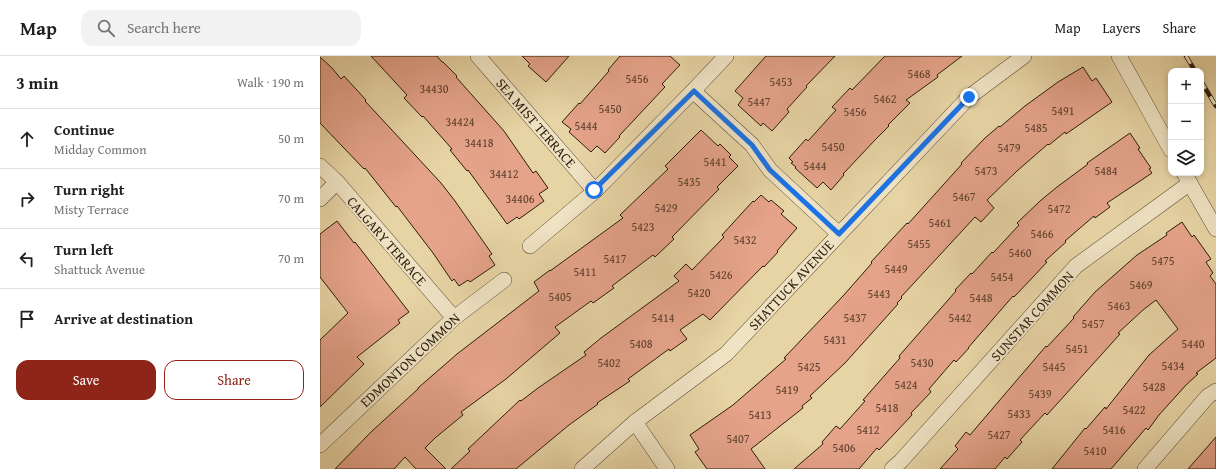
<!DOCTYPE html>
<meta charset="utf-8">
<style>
:root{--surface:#fff;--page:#f2f2f2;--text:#202124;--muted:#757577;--line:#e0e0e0;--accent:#8f2418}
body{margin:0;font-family:"Gentium Book Plus",serif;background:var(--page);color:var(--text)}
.controls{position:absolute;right:12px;top:12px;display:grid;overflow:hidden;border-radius:8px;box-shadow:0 2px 6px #0003}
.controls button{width:36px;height:36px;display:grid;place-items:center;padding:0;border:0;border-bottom:1px solid var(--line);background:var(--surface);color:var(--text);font:20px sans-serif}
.stop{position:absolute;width:12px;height:12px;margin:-9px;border:3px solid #1a73e8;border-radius:50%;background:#fff}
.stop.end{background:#1a73e8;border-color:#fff;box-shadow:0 1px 4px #0008}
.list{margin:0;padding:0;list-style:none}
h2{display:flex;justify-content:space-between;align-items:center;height:52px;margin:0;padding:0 16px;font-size:17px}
h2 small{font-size:13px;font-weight:400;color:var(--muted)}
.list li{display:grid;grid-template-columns:26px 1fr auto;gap:12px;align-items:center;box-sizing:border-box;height:60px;padding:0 16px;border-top:1px solid var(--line)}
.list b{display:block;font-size:15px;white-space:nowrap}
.list p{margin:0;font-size:13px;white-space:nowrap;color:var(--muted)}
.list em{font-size:13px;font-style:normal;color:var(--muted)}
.actions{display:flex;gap:8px;padding:12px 16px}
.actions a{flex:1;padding:9px 0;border:1px solid var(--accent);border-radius:12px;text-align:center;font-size:14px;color:var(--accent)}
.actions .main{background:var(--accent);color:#fff}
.icon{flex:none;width:22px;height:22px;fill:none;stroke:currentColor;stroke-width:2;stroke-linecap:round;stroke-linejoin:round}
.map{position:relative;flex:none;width:896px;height:413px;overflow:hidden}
header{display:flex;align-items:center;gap:24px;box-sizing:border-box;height:56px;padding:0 20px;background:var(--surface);border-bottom:1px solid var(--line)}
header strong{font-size:19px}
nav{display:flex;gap:22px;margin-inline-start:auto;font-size:14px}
.search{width:280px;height:36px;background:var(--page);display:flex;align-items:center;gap:10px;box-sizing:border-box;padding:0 14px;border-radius:12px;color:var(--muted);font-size:15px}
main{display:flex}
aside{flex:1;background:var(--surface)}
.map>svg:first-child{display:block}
.building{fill:#e5a38a;stroke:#2b1d0b}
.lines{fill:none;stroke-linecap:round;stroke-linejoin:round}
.minor-casing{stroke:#5a4b32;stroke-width:16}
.minor{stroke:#efe3c4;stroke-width:15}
.rail-casing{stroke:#2b1d0b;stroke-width:4.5}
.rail{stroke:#efe3c4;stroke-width:3;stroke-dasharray:9;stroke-linecap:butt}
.route{stroke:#1a73e8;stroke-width:5}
.labels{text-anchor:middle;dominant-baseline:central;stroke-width:4;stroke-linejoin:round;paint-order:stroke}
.number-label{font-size:12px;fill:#5a3e2b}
.street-label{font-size:14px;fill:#2b1d0b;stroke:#efe3c4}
</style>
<header>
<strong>Map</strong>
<div class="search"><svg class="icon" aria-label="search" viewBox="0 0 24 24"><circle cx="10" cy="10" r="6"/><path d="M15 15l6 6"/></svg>Search here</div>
<nav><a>Map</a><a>Layers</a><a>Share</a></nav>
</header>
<main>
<aside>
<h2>3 min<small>Walk · 190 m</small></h2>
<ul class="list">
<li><svg class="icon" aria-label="ahead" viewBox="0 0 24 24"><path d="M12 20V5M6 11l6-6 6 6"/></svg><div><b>Continue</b><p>Midday Common</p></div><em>50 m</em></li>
<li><svg class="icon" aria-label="right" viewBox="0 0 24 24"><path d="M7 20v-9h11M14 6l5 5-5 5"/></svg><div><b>Turn right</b><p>Misty Terrace</p></div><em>70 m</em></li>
<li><svg class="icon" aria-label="left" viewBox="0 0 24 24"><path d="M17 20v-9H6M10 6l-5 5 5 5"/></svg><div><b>Turn left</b><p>Shattuck Avenue</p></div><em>70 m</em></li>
<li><svg class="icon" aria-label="arrive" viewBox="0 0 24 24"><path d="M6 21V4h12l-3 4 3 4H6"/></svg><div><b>Arrive at destination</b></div></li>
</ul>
<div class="actions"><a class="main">Save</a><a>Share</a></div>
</aside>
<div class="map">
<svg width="896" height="413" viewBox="0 0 896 413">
<rect width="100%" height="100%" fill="#e7d4a5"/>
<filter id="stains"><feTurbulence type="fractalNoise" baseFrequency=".005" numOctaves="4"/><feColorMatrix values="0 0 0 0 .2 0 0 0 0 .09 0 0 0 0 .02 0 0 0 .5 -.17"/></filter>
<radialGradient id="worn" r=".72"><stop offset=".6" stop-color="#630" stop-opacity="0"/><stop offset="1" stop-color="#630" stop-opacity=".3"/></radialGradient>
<!-- building -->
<g class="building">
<path d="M51 0H117L122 6H123L137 20 136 21 184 75 213 117 216 115 228 132 219 138 224 145 199 163 197 161 187 168 148 114 147 115 130 94 132 93 103 60 102 61 84 42 87 39Z"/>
<path d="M202 0H249L226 26 208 10 210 8Z"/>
<path d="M300 0H350L360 9 342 28 345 31 299 80 300 81 285 97 277 90 271 96 249 76 251 73 242 66 259 47 260 48 289 15 288 14Z"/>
<path d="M446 0H515L486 30 487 31 467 53 469 56 452 75 443 67 441 70 418 49 423 42 415 35Z"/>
<path d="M565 0H642L617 19 618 21 586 44 590 47 568 69 569 70 555 84 523 118 524 119 511 134 503 126 497 132 475 112 476 111 471 107 473 106 469 102 486 83 488 85 516 54 512 51 530 32 532 34Z"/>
<path d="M0 1 12 12 21 23 24 20 46 44 45 45 121 127 135 145 172 198 169 200 175 209 150 226 148 224 139 230 134 223 132 225 113 197 77 150 76 151 45 112 44 113 0 67Z"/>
<path d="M763 11 772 25 776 22 792 46 746 78 745 76 729 89 728 88 697 115 667 144 674 152 661 166 655 161 581 241 582 242 577 247 578 248 525 307 490 340 492 342 482 350 483 352 431 393 445 413H387L375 396 379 393 370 379 413 349 466 303 464 302 523 240 552 207 551 206 587 167 588 168 642 108 641 107 665 82 679 70 680 71 705 50 738 26Z"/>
<path d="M381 74 398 90 400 88 411 99 409 101 418 110 397 131 399 133 352 181 354 183 335 201 333 199 292 230 294 232 273 247 271 245 235 271 240 277 186 323 141 356 143 359 115 382 105 392 126 413H96L85 401 74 413H15L51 376 98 333V332L137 298 219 235 214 226 230 214V215L303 162 300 159 348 113 345 110Z"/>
<path d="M810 77 820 92 818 93 831 112 829 113 832 117 787 147 790 151 775 162 774 160 745 185 746 186 725 205 727 206 713 221 694 241 693 240 648 292H649L636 306 634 304 609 333 611 336 591 357 592 359 559 394 557 392 539 413H474L503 388 502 386 516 370 520 373 545 345 543 344 580 302 579 300 636 235 635 234 651 217 652 218 672 196 673 197 699 169 697 167 720 145 737 131 768 108 767 107Z"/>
<path d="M441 139 449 146 451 144 464 155 461 158 477 172 457 195 458 196 444 211 443 210 390 264 383 258 360 274 367 283 350 295 349 293 308 323 310 325 277 347 278 348 249 369 196 413H131L150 395 148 393 200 344 201 345 218 332 266 299 264 296 281 282 359 225 354 220 366 208 372 214 404 181 402 179 433 145 434 146Z"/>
<path d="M17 165 34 187 35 186 89 256 78 264 80 267 37 301 44 308 0 351V284L28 257 0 221V178Z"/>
<path d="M862 166 872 181 874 179 891 203 886 206 893 217 890 220 896 228V302L876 317 878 318 866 329 839 359 828 374 826 372 791 413H732L765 372 766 373 785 351 786 353 829 299 858 273 836 244 823 254 798 277 800 278 727 359 725 357 700 384 702 386 687 403 685 401 675 413H620L638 393 635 390 646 376 650 379 726 290 727 291 754 262 753 261 775 236 817 199 847 179 846 177Z"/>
<path d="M896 381V413H868Z"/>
</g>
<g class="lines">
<defs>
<g id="minor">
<path d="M158 0 275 135"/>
<path d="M799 0 851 94"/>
<path d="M373 35 432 89 450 114 519 178"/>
<path d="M0 110 17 126 134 262"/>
<path d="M864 117 896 173"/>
<path d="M0 143 17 126"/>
<path d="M210 190 275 135 373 35 406 0"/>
<path d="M315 366 347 413"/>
<path d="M0 389 134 262 184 224"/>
<path d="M262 413 315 366 406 298 649 41 704 0"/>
<path d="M572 413 581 405 756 210 870 127"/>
<path d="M825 413 888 340 896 335"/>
</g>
</defs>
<!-- minor casing -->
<use href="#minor" class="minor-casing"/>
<!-- minor -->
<use href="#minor" class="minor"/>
<defs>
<g id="rail">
<path d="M866 0 875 15"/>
<path d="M881 25 896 50"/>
</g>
</defs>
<!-- rail casing -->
<use href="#rail" class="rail-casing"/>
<!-- rail -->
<use href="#rail" class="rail"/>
</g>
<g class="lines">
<!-- route -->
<path class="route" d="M274 134 374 35 432 89 450 114 519 178 649 41"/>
</g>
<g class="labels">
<!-- number labels -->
<g class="number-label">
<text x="599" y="17">5468</text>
<text x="317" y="22">5456</text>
<text x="461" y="25">5453</text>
<text x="114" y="32">34430</text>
<text x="565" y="42">5462</text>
<text x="439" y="45">5447</text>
<text x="290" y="52">5450</text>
<text x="743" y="54">5491</text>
<text x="535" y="55">5456</text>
<text x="140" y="65">34424</text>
<text x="266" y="69">5444</text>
<text x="716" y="71">5485</text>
<text x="159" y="86">34418</text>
<text x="513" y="90">5450</text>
<text x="689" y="91">5479</text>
<text x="395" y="105">5441</text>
<text x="495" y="109">5444</text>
<text x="666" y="114">5473</text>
<text x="786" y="114">5484</text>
<text x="184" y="117">34412</text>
<text x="369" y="125">5435</text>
<text x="644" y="140">5467</text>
<text x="200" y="142">34406</text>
<text x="346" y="151">5429</text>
<text x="739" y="152">5472</text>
<text x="620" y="166">5461</text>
<text x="323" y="170">5423</text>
<text x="722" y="177">5466</text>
<text x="425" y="183">5432</text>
<text x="599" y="187">5455</text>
<text x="700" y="196">5460</text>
<text x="295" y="202">5417</text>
<text x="843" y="204">5475</text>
<text x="576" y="212">5449</text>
<text x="265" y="215">5411</text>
<text x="401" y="218">5426</text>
<text x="682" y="220">5454</text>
<text x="821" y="228">5469</text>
<text x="379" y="236">5420</text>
<text x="559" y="237">5443</text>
<text x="240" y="240">5405</text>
<text x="661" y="241">5448</text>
<text x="799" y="249">5463</text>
<text x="343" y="261">5414</text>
<text x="535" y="261">5437</text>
<text x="640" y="261">5442</text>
<text x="773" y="267">5457</text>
<text x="515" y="283">5431</text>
<text x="321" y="287">5408</text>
<text x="873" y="287">5440</text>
<text x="757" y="292">5451</text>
<text x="289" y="306">5402</text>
<text x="602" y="306">5430</text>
<text x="853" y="309">5434</text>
<text x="489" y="310">5425</text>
<text x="734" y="310">5445</text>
<text x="586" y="328">5424</text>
<text x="834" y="330">5428</text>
<text x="467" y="333">5419</text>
<text x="720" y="337">5439</text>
<text x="567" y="351">5418</text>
<text x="814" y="353">5422</text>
<text x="699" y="357">5433</text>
<text x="440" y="358">5413</text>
<text x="548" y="373">5412</text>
<text x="794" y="373">5416</text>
<text x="679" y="378">5427</text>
<text x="418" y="382">5407</text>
<text x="524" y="391">5406</text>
<text x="775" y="394">5410</text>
</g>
<!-- street labels -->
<g class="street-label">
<text transform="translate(216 67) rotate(49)">SEA MIST TERRACE</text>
<text transform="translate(67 185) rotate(49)">CALGARY TERRACE</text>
<text transform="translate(471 229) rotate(-47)">SHATTUCK AVENUE</text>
<text transform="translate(712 260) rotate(-48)">SUNSTAR COMMON</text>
<text transform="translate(90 304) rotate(-43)">EDMONTON COMMON</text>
</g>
</g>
<rect width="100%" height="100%" filter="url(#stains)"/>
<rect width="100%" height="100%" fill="url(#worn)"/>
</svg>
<div class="controls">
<button>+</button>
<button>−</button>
<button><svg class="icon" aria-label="layers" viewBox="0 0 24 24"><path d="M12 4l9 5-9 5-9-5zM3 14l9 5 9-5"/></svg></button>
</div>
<div class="stop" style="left:274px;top:134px"></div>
<div class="stop end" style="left:649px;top:41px"></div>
</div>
</main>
